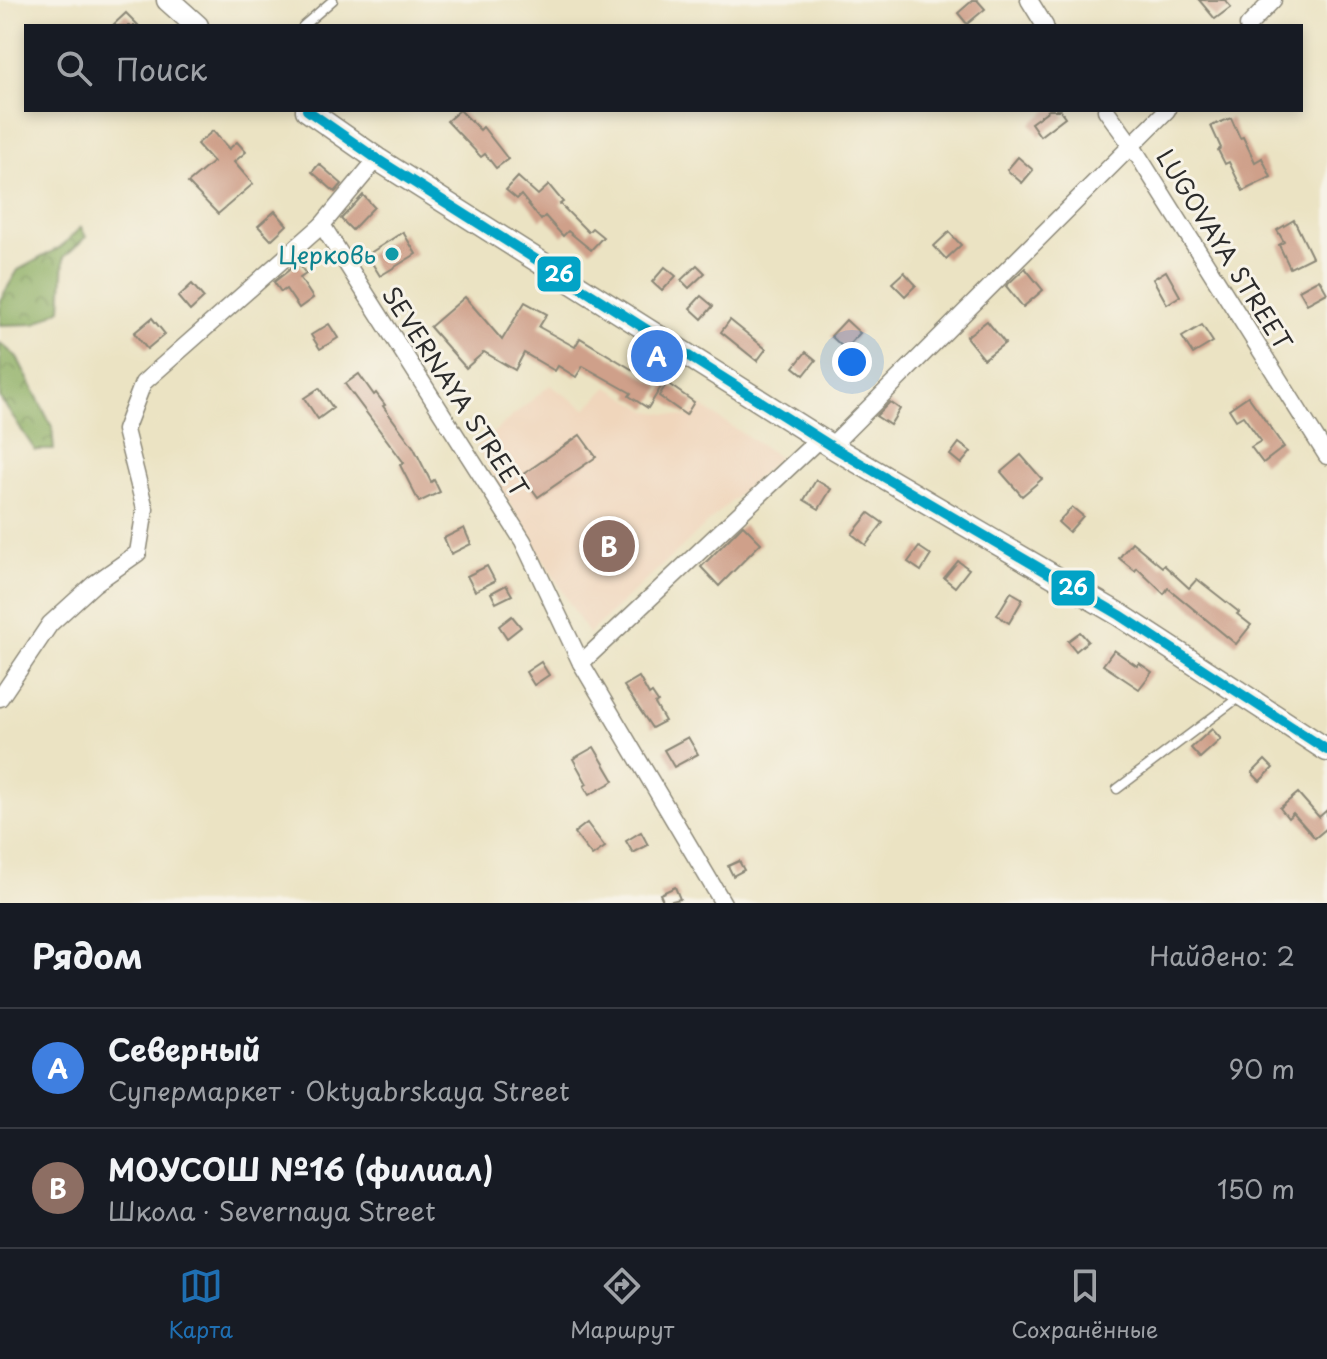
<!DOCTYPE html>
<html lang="ru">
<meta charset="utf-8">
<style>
:root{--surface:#171b24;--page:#242831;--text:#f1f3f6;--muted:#9ea1a6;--line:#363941;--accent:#1f6fb2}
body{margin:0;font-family:"Playpen Sans",sans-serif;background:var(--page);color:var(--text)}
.you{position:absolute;left:852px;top:362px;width:28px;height:28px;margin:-20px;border:6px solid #fff;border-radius:50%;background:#1a73e8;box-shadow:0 0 0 12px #1a73e833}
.badge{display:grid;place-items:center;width:52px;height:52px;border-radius:50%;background:var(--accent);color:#fff;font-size:26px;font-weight:700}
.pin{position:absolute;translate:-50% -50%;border:4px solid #fff;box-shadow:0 2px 8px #0006}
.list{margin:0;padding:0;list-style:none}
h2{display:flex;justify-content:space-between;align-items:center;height:104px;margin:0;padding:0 32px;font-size:34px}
h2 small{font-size:26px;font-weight:400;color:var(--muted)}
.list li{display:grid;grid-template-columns:52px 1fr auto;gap:24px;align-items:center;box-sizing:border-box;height:120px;padding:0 32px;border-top:2px solid var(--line)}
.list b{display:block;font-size:30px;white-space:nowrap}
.list p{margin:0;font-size:26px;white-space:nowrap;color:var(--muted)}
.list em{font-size:26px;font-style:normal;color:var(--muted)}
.icon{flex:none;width:44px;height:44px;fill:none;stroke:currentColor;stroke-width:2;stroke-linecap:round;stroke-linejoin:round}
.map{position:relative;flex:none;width:1327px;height:903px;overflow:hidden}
.search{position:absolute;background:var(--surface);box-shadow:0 4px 12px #0003;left:24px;right:24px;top:24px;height:88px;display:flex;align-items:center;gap:20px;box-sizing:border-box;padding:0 28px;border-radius:0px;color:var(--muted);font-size:30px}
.sheet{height:344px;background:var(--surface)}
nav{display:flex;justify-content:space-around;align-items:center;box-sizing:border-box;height:112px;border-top:2px solid var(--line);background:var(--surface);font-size:22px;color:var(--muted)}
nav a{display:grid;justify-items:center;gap:4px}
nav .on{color:var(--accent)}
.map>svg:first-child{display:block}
.built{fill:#f0d6bc}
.forest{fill:url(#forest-crowns);stroke:#5c6c46;stroke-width:2}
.building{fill:#cfa08a}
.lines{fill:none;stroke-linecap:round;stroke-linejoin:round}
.lane-casing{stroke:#8b8777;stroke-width:11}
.street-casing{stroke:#8b8777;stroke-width:19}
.secondary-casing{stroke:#8b8777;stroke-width:25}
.lane{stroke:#fff;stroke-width:8}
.street{stroke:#fff;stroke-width:16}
.secondary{stroke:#fff;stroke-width:22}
.bus-1-casing{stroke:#f7f3e8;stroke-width:16}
.bus-1{stroke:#02a3c6;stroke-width:10}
.culture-dot{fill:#0f9aa8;stroke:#f7f3e8;stroke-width:3}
.labels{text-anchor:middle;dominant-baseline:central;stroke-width:6;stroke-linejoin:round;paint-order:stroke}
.street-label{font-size:24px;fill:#2b2b2b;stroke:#f7f3e8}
.culture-label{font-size:24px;fill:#0d838f;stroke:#f7f3e8;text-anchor:end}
.line-badge{stroke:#f7f3e8;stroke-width:3}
.badge-label{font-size:22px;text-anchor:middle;font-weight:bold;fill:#fff}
</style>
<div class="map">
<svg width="1327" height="903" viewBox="0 0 1327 903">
<defs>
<pattern id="forest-crowns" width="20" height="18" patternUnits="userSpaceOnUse" patternTransform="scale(2)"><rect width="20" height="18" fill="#8cae62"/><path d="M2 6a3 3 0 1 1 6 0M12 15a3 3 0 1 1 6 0" fill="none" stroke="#738e51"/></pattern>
</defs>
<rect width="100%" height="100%" fill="#f7f3e8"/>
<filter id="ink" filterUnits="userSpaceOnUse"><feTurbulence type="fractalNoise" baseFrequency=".0125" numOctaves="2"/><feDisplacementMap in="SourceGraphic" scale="16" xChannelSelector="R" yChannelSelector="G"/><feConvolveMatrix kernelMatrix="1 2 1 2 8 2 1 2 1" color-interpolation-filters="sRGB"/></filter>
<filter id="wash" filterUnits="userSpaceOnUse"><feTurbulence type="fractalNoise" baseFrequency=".006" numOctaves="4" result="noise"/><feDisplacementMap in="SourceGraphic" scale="32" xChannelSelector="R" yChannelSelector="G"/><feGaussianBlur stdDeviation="1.8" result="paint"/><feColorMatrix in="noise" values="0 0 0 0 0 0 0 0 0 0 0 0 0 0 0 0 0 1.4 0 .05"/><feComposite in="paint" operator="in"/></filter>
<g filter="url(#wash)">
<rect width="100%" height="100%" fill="#ebe3c3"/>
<!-- built -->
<path class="built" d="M550 385 586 409 608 387 649 411 686 417 699 405 779 457 588 634 476 447Z"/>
<!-- forest -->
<g class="forest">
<path d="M81 227 86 237 64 257 61 309 35 324 0 325V300L18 270 61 247Z"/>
<path d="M0 343 17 357 52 427 54 450H35L0 398Z"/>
</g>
<g id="blocks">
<!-- building -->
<g class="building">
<path d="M973 0H977L985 9 967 24 958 13Z"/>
<path d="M1199 0H1225L1231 7 1215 19Z"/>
<path d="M126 13 139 26H112Z"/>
<path d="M460 110 480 130 483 127 508 159 496 168 485 154 481 157 447 121Z"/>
<path d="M1049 110H1060L1065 117 1040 136 1031 123Z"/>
<path d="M1231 118 1240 138 1243 137 1255 162 1262 158 1271 177 1243 191 1229 162 1225 164 1218 150 1221 148 1211 126Z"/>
<path d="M213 131 229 149 237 142 246 152 234 162 253 184 218 214 188 183 213 162 197 144Z"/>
<path d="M1018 157 1033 170 1022 183 1007 170Z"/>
<path d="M319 164 342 184 335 192 312 172Z"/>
<path d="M518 177 538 195 549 185 563 202 560 204 588 232 592 228 603 237 591 250 568 231 563 236 545 216 541 220 521 195 517 199 506 190Z"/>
<path d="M363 195 374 207 352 230 341 219Z"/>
<path d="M275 211 287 225 271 240 258 226Z"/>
<path d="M1294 220 1312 257 1290 268 1279 245 1284 242 1277 230Z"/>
<path d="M403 232 416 254 380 276 367 255Z"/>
<path d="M949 232 961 245 946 259 934 246Z"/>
<path d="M298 263 306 274 300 278 313 298 299 308 286 289 281 292 274 282Z"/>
<path d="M697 265 705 273 689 288 681 280Z"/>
<path d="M665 267 676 276 662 291 652 282Z"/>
<path d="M1025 268 1043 290 1023 307 1006 286Z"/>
<path d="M1166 271 1180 296 1167 304 1153 279Z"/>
<path d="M904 272 916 285 905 296 892 283Z"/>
<path d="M1319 279 1327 293 1307 304 1299 290Z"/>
<path d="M192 284 204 298 190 311 178 297Z"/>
<path d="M701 296 713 306 702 319 690 308Z"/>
<path d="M465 297 502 340 525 302 547 314 539 327 575 347 580 338 661 387 648 408 629 396 631 393 583 366 576 377 558 366 555 371 524 353 515 370 484 352 466 368 430 327Z"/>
<path d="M152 318 165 334 147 349 134 333Z"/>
<path d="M730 320 766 349 757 361 721 332Z"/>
<path d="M846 320 860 333 845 349 831 336Z"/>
<path d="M987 321 1005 343 984 359 966 337Z"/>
<path d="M329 324 338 338 320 349 311 335Z"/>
<path d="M1202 325 1213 342 1193 354 1182 337Z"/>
<path d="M806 352 816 360 804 375 794 367Z"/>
<path d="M359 374 374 395 376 393 385 405 383 406 414 448 431 482 434 480 440 492 419 502 400 465 404 463 345 384Z"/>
<path d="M667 383 694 402 686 415 659 396Z"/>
<path d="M319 388 333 408 318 419 304 398Z"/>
<path d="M1248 396 1284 447 1263 463 1251 447 1261 441 1243 416 1236 420 1229 409Z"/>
<path d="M890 402 900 409 890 425 876 416Z"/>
<path d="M580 435 596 457 538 497 522 475Z"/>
<path d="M959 443 971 452 961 464 950 455Z"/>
<path d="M1021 455 1042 479 1022 496 1001 472Z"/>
<path d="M816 480 831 489 819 509 804 500Z"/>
<path d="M1072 507 1083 516 1069 532 1058 522Z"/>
<path d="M869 513 883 523 866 545 852 534Z"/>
<path d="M743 525 761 543 719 586 701 567Z"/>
<path d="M464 528 471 544 451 554 444 538Z"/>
<path d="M1132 542 1162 567 1164 565 1189 588 1197 579 1239 612 1237 614 1251 625 1236 644 1168 588 1164 594 1137 568 1135 571 1119 558Z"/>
<path d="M919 547 931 555 921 571 908 562Z"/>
<path d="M958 561 969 569 955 587 944 578Z"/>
<path d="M487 566 495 581 475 591 467 576Z"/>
<path d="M506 585 512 595 496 603 491 593Z"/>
<path d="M1011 592 1023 599 1009 623 997 615Z"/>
<path d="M512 616 521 627 507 638 499 626Z"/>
<path d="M1080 632 1088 641 1076 651 1068 641Z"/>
<path d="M1114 650 1137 666 1139 663 1152 672 1139 689 1103 665Z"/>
<path d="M541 662 549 675 534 685 526 672Z"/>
<path d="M639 677 649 695 652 693 658 702 655 704 665 721 652 728 624 686Z"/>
<path d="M1212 729 1221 739 1200 758 1191 748Z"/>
<path d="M688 737 698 754 674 767 664 750Z"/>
<path d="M594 747 614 781 589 795 584 786 587 784 573 759Z"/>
<path d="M1265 760 1273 768 1260 781 1252 773Z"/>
<path d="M1298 793 1319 817 1327 810V828L1315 838 1293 813 1288 818 1280 808Z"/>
<path d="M587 823 605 847 592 856 574 833Z"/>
<path d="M641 832 648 845 633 853 626 841Z"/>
<path d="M739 861 744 870 733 876 728 866Z"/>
<path d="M675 887 680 899 664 903 660 894Z"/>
</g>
</g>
</g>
<g filter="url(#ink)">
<use href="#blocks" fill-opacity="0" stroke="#8b8777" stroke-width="2"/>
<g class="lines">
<defs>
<g id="lane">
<path d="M303 26 333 0"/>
<path d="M1117 789 1242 695"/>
</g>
<g id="street">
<path d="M1029 0 1045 26"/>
<path d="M1248 26 1273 0"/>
<path d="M1106 110 1132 146 1327 456"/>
<path d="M377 159 322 225 523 541 581 663 723 903"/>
<path d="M831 446 1167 110"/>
<path d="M581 663 819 439"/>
<path d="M0 698 50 624 94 584 138 553 145 509 125 430 143 383 322 225"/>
</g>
<g id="secondary">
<path d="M168 0 197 26"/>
<path d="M307 110 377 159 831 446 1120 615 1327 750"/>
</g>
</defs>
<!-- lane casing -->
<use href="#lane" class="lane-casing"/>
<!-- street casing -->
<use href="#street" class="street-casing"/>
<!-- secondary casing -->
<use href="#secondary" class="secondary-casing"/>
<!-- lane -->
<use href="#lane" class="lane"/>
<!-- street -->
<use href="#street" class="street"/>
<!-- secondary -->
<use href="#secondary" class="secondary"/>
<defs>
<path id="bus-1" d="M307 110 377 159 831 446 1120 615 1327 750"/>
</defs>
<!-- bus-1 casing -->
<use href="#bus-1" class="bus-1-casing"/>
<!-- bus-1 -->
<use href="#bus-1" class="bus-1"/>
</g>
</g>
<!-- markers -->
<circle class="culture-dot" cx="392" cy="254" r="8"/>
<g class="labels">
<!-- street labels -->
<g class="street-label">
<text transform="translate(1225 249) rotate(58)">LUGOVAYA STREET</text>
<text transform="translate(456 391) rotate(57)">SEVERNAYA STREET</text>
</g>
<!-- culture labels -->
<g class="culture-label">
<text x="376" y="254">Церковь</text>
</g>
</g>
<g class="line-badge">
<rect x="536" y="255" width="46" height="38" rx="8" fill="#02a3c6"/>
<rect x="1050" y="569" width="46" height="38" rx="8" fill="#02a3c6"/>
</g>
<g class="badge-label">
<text x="559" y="282">26</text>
<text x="1073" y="595">26</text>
</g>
</svg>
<div class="you"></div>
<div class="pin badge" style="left:657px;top:356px;background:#3f7fe0">A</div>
<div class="pin badge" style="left:609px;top:546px;background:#8d6e63">B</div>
<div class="search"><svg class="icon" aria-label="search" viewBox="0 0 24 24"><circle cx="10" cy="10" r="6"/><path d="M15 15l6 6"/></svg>Поиск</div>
</div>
<section class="sheet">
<h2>Рядом<small>Найдено: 2</small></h2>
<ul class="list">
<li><span class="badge" style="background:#3f7fe0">A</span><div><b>Северный</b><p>Супермаркет · Oktyabrskaya Street</p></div><em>90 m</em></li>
<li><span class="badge" style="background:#8d6e63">B</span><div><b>МОУСОШ №16 (филиал)</b><p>Школа · Severnaya Street</p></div><em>150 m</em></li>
</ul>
</section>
<nav>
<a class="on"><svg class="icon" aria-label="map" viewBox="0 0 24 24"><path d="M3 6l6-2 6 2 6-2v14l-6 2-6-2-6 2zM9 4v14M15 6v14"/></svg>Карта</a>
<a><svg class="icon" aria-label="directions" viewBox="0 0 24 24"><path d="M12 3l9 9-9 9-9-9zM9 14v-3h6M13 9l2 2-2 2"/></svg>Маршрут</a>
<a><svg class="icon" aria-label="saved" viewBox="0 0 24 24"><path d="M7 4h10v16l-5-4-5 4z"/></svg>Сохранённые</a>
</nav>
